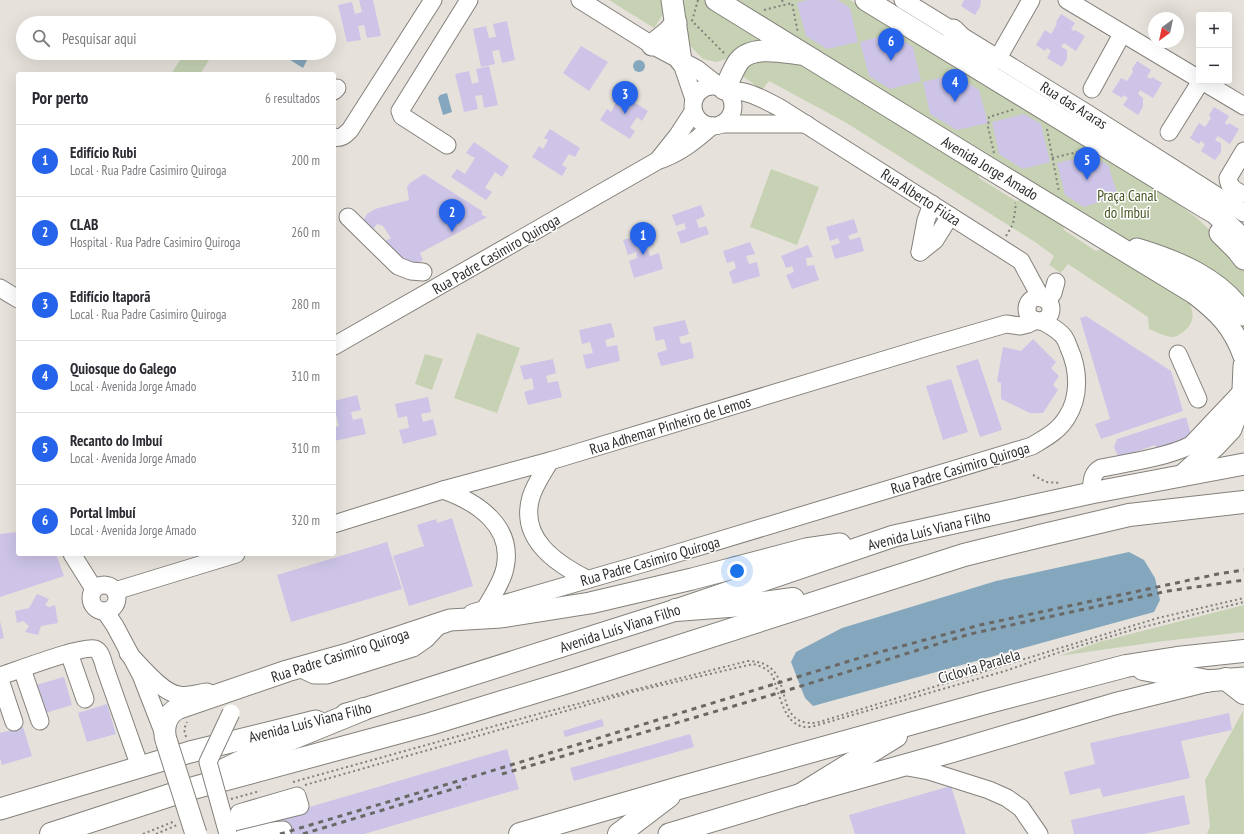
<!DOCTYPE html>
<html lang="pt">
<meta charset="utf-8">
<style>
:root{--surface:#fff;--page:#f2f2f3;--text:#2b2b33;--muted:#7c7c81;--line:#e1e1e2;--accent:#2563eb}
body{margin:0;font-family:"PT Sans Narrow",sans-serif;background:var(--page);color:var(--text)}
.controls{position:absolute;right:12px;top:12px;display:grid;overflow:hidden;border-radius:4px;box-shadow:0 4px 16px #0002}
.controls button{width:36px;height:36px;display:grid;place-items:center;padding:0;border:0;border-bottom:1px solid var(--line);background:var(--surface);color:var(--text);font:20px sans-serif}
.compass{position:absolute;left:1148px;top:12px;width:36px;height:36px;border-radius:50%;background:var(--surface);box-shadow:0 4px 16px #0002;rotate:213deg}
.you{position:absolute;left:737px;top:571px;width:14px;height:14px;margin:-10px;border:3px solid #fff;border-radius:50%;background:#1a73e8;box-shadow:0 0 0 6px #1a73e833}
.badge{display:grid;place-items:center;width:26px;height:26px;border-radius:50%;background:var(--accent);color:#fff;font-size:13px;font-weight:700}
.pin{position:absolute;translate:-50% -33px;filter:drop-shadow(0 1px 2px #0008)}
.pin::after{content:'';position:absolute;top:21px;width:14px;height:12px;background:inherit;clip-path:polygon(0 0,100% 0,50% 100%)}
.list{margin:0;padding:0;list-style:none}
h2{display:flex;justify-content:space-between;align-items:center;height:52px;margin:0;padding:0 16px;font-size:17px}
h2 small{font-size:13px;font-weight:400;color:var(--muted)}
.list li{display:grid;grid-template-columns:26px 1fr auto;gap:12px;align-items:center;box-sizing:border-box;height:72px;padding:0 16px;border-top:1px solid var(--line)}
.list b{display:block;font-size:15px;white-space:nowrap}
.list p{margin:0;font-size:13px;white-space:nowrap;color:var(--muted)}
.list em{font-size:13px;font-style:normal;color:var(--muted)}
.icon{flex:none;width:22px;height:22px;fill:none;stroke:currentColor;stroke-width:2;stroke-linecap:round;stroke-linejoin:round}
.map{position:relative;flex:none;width:1244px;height:834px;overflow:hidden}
.search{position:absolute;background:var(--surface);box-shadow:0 4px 16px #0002;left:16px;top:16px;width:320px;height:44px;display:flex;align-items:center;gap:10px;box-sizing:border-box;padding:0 14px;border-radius:22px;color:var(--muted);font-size:15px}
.panel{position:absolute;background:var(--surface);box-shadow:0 4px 16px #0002;left:16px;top:72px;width:320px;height:484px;border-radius:4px}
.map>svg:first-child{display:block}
.green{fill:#c6d2b3}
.water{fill:#85a7be}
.building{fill:#cdc4e8}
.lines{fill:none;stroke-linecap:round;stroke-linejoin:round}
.minor-casing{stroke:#84817b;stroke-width:19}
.major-casing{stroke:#84817b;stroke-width:23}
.highway-casing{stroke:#84817b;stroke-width:24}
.path{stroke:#82807b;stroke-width:2;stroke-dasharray:2 3;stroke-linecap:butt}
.minor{stroke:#fff;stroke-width:17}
.major{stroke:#fff;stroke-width:21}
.highway{stroke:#fff;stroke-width:22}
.rail{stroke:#6a6864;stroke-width:3;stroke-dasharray:5 5;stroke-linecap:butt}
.minor-bridge-casing{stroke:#84817b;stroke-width:19;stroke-linecap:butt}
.major-bridge-casing{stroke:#84817b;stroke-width:23;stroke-linecap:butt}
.minor-bridge{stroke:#fff;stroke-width:17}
.major-bridge{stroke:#fff;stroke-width:21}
.labels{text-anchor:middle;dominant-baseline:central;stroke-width:3;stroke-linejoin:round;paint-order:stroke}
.street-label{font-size:15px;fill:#2e2d2b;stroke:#fff}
.park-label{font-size:15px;fill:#455621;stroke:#fff}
</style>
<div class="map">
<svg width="1244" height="834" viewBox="0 0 1244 834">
<rect width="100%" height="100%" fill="#e6e2db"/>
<!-- green -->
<g class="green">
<path d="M609 0H665L667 8 654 28Z"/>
<path d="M680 0H709L776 42 717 62 703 59 694 50 687 42Z"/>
<path d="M737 0H850L1149 182 1198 219 1216 236 1244 267V334L1182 273Z"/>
<path d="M185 53H198L209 60 200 74H171Z"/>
<path d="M791 56 978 169 979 178 1016 201 1027 198 1061 219 1064 230 1096 251 1106 247 1185 296C1194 309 1197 321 1183 332 1180 334 1176 337 1172 337 1165 337 1155 331 1149 329L1148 317 1068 264 1061 273 1049 265 1054 256 1035 242 845 122 769 81 762 90 745 78 742 73 748 57Z"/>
<path d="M771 169 819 187 797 245 750 227Z"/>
<path d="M477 333 520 348 497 413 454 398Z"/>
<path d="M425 354 443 359 432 390 415 384Z"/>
<path d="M1244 605V632L1164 641 1059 656 1099 642Z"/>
<path d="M1243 711 1244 834H1207L1210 826 1205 780Z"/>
</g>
<!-- water -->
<g class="water">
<path d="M290 53H296L307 60 303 68 287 58Z"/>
<circle cx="639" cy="66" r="6"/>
<path d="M447 93 452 112 443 115 438 98 440 95Z"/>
<path d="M1129 552 1144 560 1155 578 1160 600 1154 612 813 706 805 698 791 662 796 652 842 628 996 581Z"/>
</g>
<!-- building -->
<g class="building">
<path d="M359 0H373L381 36 367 38 364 25 358 26 361 40 347 42 338 5 352 2 355 14 362 12Z"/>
<path d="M807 0H838L850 8 858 42 827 49 806 36 797 3Z"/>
<path d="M964 0H981L980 7 975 15 961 6Z"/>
<path d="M1061 14 1075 23 1071 29 1074 31 1075 30 1085 36 1076 51 1064 43 1061 47 1067 50V59L1062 67 1047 58 1051 51 1047 48 1045 51 1036 45 1045 30 1051 34 1057 24 1056 22Z"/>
<path d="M507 21 515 60 502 63 499 50 492 51 495 64 481 67 473 29 486 26 489 38 496 37 493 24Z"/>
<path d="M892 33 913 47 921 81 890 89 869 76 860 42Z"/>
<path d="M581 46 608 62 589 91 563 73Z"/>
<path d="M1137 61 1151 70 1147 77 1151 79 1152 77 1162 83 1153 98 1140 90 1138 94 1143 98V107L1138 115 1123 105 1128 98 1123 95 1122 98 1112 92 1121 78 1127 81 1133 72 1132 69Z"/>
<path d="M489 66 498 105 484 108 482 95 475 96 478 109 464 112 455 74 469 71 472 84 479 82 476 69Z"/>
<path d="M955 74 979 90 988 123 957 130 930 114 923 82Z"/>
<path d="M618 92 648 111 642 121 637 117 630 128 635 131 630 139 600 120 607 109 611 112 616 103 612 101Z"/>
<path d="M1214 107 1229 116 1225 123 1228 125 1229 123 1239 129 1230 144 1218 136 1215 140 1221 143V152L1215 160 1201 151 1205 144 1201 141 1199 144 1190 138 1199 123 1205 127 1211 118 1209 115Z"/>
<path d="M1024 114 1041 124 1050 162 1023 169 999 154 992 122Z"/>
<path d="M550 129 580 148 575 157 569 154 562 165 567 168 562 176 532 157 539 146 543 149 548 140 544 138Z"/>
<path d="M474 142 509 166 502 177 495 172 485 188 492 192 486 200 451 177 457 169 465 174 475 158 466 153Z"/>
<path d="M1091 155 1108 165 1118 196 1084 207 1065 195 1057 163Z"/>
<path d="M424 174 482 211V215L487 217 420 253 423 260 410 268 395 259 385 241 391 238 383 226 377 224 374 228 369 231 363 228 364 219 367 214 375 209 409 200 407 187 410 183Z"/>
<path d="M701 205 705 216 696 220 699 228 706 226 709 234 681 244 677 232 686 229 684 223 676 226 672 215Z"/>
<path d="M854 219 858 232 848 236 850 240 860 237 864 251 835 259 831 246 840 243 838 238 830 241 826 227Z"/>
<path d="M650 232 654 245 647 247 650 256 659 253 663 269 634 278 629 261 637 258 636 252 628 255 623 240Z"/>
<path d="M750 242 755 254 746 256 749 264 757 262 760 276 733 284 729 272 736 268 734 261 727 263 723 251Z"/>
<path d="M808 245 813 257 806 258 807 266 814 265 819 280 792 289 786 275 794 272 792 266 786 268 781 256Z"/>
<path d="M1086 316 1171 371 1183 411 1101 439 1095 424 1110 419 1080 318Z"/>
<path d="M685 320 689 334 679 337 681 344 691 342 694 358 661 366 657 353 667 350 664 339 656 341 653 327Z"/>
<path d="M611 323 615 337 605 340 607 347 617 345 620 361 586 369 583 355 593 353 590 342 582 344 579 330Z"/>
<path d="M1033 339 1056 362 1051 368 1059 376 1053 385 1058 390 1043 413H1030L1001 399V383L997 381 1003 347 1021 351Z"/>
<path d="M553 359 556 373 546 376 548 383 558 381 562 397 528 405 524 392 534 389 532 378 524 380 520 366Z"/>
<path d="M978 359 1002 430 980 437 956 366Z"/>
<path d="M951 379 968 432 943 440 926 386Z"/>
<path d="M357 395 361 410 351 412 353 420 362 418 366 434 334 441V427L339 426 336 415H334V401Z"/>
<path d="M428 397 431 412 421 414 423 422 433 419 437 435 403 444 399 430 409 428 407 416 398 418 395 404Z"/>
<path d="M1186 417 1193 441 1158 454 1155 445 1119 458 1114 447 1117 439Z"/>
<path d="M452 518 473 586 409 606 393 556 424 546 417 525 436 519 437 523Z"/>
<path d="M18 532V554H56L64 576 0 597V534Z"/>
<path d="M387 542 402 589 291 622 277 575Z"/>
<path d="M37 594 49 599 45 605 49 607 55 605 58 623 41 626 38 635 25 632 29 626 23 621 17 623 15 611 29 608Z"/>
<path d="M0 621 4 638 0 639Z"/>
<path d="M64 677 72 705 45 713 36 685Z"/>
<path d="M107 704 116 734 87 742 78 713Z"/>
<path d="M1229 713 1232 730 1181 741 1190 778 1103 797 1100 788 1070 795 1064 772 1095 764 1090 743Z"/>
<path d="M602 719 604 726 565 737 563 731Z"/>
<path d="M23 727 32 756 2 765 0 758V733Z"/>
<path d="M690 734 694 747 574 781 570 768Z"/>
<path d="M507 749 519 789 364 834H284L279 816Z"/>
<path d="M951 786 966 834H855L849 815Z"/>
<path d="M1184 795 1190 824 1144 834H1074L1071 820Z"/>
</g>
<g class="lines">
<defs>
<g id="minor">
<path d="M580 0 652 45 697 69 720 87"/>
<path d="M903 0 1085 112 1244 213"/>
<path d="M1067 0 1199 79"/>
<path d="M998 58 1031 0"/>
<path d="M681 61 694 99"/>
<path d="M1202 81 1244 106"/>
<circle cx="713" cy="106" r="20"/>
<path d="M1092 89 1122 34"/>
<path d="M334 91 337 88"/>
<path d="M727 91C747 89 763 99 780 108L1021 261 1041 298"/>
<path d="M722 124H806"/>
<path d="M1169 132 1201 81"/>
<path d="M334 137C341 139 345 135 350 130L433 0"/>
<path d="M447 145 402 116 400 111 469 0"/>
<path d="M1244 151 1228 178C1229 187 1235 192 1244 194"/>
<path d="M659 159 678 135 693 112"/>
<path d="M348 217 398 266 411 271 423 272"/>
<path d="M920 252 926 220 932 204"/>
<path d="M920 252 935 240 950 216"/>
<path d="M0 288 18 299"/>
<circle cx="1039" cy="309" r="12"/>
<path d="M1047 301 1053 293 1056 282"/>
<path d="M334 346 657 161C679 154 695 141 712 126"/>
<path d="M1178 354 1198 399"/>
<path d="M550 461C543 473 535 484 531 497 519 538 555 563 587 579"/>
<path d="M443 490C477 502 514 526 505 568 502 583 492 596 485 609"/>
<path d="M1091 493C1092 483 1091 473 1101 468 1127 463 1168 457 1191 445L1243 390"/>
<path d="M334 524 443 490 550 461 927 347 1006 324 1020 326 1028 324 1035 320"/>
<path d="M72 554 94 589"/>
<circle cx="104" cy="598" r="13"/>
<path d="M115 591 236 554"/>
<path d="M105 611 115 626 141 675 164 734"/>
<path d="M472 613 648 562 1032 446C1045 438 1059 431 1067 417 1080 397 1079 370 1069 348 1068 345 1066 340 1064 337 1059 330 1049 325 1042 321"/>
<path d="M69 653 85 699"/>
<path d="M128 653C140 665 162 693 179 695 188 697 198 693 207 692"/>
<path d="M299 668 314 675H327L413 648 426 639 441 623"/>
<path d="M22 669 40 721"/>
<path d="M0 676C16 671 83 645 95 649 101 651 103 662 105 668L140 767"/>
<path d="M0 680 14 722"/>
<path d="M902 766 929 771 989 790 1007 798 1021 808 1039 834"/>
<path d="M235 834 283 830"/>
</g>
<g id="major">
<path d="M672 0 681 61"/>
<path d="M716 0 979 162 1194 293C1219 312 1233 326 1244 356"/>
<path d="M866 0 1206 208 1215 213 1244 240"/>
<path d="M953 30 987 64"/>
<path d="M652 45 668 32 676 23"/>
<path d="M724 89C730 80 733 69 739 61 752 45 782 52 800 54"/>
<path d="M1220 233 1237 250 1244 259"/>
<path d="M1137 249C1177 261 1221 279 1244 315"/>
<path d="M1183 475 1215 446 1231 429 1240 405 1243 390 1244 366"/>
<path d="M346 714 364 709 676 610 894 536 1091 493 1244 464"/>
<path d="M167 743C162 730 165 714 179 708L287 671 351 653 450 620 501 617 590 603 692 579 806 549 840 544"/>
<path d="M0 809 190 752 316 721"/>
<path d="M669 834 802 794 944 754 1114 704 1207 681 1244 678"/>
</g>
<g id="highway">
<path d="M676 610 755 604 793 599"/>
<path d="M1143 669 1207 681"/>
<path d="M1226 679 1244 693"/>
<path d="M224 770 271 747 364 709"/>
<path d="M802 794 896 736"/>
<path d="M51 834 186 790 430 724 571 681 964 555 1040 536 1129 515 1244 502"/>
<path d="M520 834 679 788 989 702 1126 666 1177 658 1244 651"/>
<path d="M619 834 669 796"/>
</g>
</defs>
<!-- minor casing -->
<use href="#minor" class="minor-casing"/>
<!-- major casing -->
<use href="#major" class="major-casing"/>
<!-- highway casing -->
<use href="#highway" class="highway-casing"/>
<!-- path -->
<g class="path">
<path d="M698 0 692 21 726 55"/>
<path d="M782 0 784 5"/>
<path d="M764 10 792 3 798 33"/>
<path d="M1047 129 1059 192"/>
<path d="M994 153 988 127 989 117 1015 109"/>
<path d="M1052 158 1082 151"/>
<path d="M1006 236 1013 224 1016 204 1015 203"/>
<path d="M1033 475 1046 482 1060 483"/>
<path d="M186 737 184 729 187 722"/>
<path d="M293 782 538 714 748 661C801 662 767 726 816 723L1158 618 1244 598"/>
<path d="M305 785 636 691 753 664C760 666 767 668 772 675 774 678 775 683 776 687 783 705 787 729 811 727L1005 671 1069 649 1135 629 1244 602"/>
<path d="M231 799 260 791"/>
<path d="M143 834 175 821"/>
<path d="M156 834 177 825"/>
</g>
<!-- minor -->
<use href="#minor" class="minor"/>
<!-- major -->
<use href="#major" class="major"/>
<!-- highway -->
<use href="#highway" class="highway"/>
<!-- rail -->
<g class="rail">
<path d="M502 774 785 691 970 634 1168 591 1244 580"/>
<path d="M280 834 475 776 869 655 980 625 1218 574 1244 570"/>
<path d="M303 834 466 785"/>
</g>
<defs>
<g id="minor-bridge">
<path d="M226 824 300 806 297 796 239 813 240 817 294 804V801L241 814"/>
<path d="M228 834 208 762 231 713"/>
</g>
<path id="major-bridge" d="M167 743 196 834"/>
</defs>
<!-- minor-bridge casing -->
<use href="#minor-bridge" class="minor-bridge-casing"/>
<!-- major-bridge casing -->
<use href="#major-bridge" class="major-bridge-casing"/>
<!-- minor-bridge -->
<use href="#minor-bridge" class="minor-bridge"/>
<!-- major-bridge -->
<use href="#major-bridge" class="major-bridge"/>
</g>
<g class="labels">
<!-- street labels -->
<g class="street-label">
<text transform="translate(1074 105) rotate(32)">Rua das Araras</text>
<text transform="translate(990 168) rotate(31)">Avenida Jorge Amado</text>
<text transform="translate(921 197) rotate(33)">Rua Alberto Fiúza</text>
<text transform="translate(496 254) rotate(-30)">Rua Padre Casimiro Quiroga</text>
<text transform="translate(670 425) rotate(-17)">Rua Adhemar Pinheiro de Lemos</text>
<text transform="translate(960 468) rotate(-17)">Rua Padre Casimiro Quiroga</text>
<text transform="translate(929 530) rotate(-14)">Avenida Luís Viana Filho</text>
<text transform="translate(650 561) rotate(-16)">Rua Padre Casimiro Quiroga</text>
<text transform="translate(620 628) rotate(-18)">Avenida Luís Viana Filho</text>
<text transform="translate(340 655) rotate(-18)">Rua Padre Casimiro Quiroga</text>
<text transform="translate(979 666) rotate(-17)">Ciclovia Paralela</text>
<text transform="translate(310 722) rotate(-14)">Avenida Luís Viana Filho</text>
</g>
<!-- park labels -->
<g class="park-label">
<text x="1127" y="195">Praça Canal<tspan x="1127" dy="17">do Imbuí</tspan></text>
</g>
</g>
</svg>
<div class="controls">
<button>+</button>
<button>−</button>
</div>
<svg class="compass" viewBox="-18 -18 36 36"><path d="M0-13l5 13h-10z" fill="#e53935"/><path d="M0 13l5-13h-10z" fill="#7c7c81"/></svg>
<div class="you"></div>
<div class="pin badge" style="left:643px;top:255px">1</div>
<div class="pin badge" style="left:452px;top:232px">2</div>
<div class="pin badge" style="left:625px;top:114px">3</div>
<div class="pin badge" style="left:955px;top:102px">4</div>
<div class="pin badge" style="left:1087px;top:180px">5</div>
<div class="pin badge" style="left:891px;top:61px">6</div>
<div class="search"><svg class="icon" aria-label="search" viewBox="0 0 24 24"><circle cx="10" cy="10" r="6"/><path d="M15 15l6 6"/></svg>Pesquisar aqui</div>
<section class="panel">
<h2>Por perto<small>6 resultados</small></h2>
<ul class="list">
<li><span class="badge">1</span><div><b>Edifício Rubi</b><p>Local · Rua Padre Casimiro Quiroga</p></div><em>200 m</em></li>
<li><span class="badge">2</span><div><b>CLAB</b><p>Hospital · Rua Padre Casimiro Quiroga</p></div><em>260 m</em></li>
<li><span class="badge">3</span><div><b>Edifício Itaporã</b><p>Local · Rua Padre Casimiro Quiroga</p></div><em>280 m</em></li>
<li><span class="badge">4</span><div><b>Quiosque do Galego</b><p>Local · Avenida Jorge Amado</p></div><em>310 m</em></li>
<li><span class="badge">5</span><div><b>Recanto do Imbuí</b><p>Local · Avenida Jorge Amado</p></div><em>310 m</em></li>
<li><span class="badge">6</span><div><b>Portal Imbuí</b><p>Local · Avenida Jorge Amado</p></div><em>320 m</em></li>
</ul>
</section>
</div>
